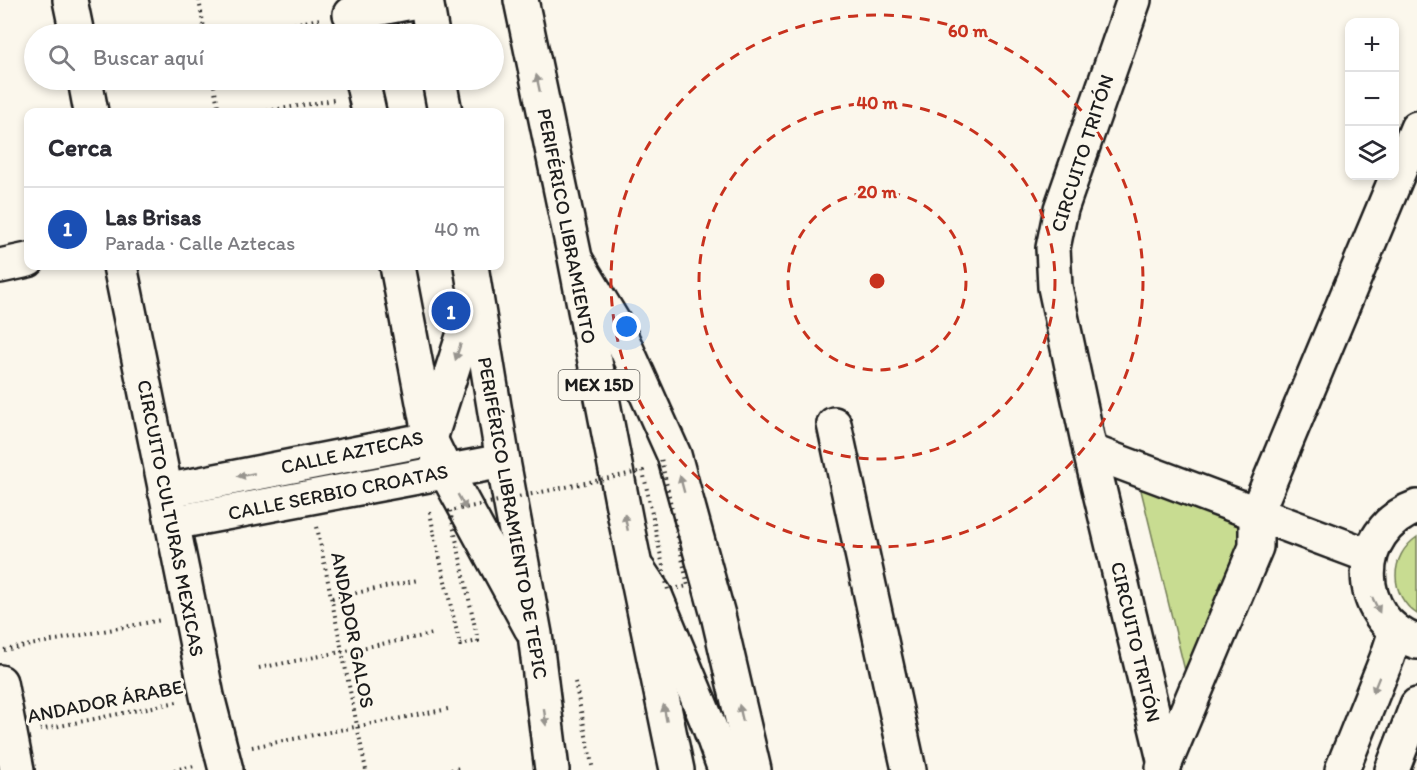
<!DOCTYPE html>
<html lang="es">
<meta charset="utf-8">
<style>
:root{--surface:#fff;--page:#f2f2f3;--text:#2b2b33;--muted:#7c7c81;--line:#e1e1e2;--accent:#c8321e}
body{margin:0;font-family:Itim,sans-serif;background:var(--page);color:var(--text)}
.controls{position:absolute;right:18px;top:18px;display:grid;overflow:hidden;border-radius:12px;box-shadow:0 3px 9px #0003}
.controls button{width:54px;height:54px;display:grid;place-items:center;padding:0;border:0;border-bottom:2px solid var(--line);background:var(--surface);color:var(--text);font:30px sans-serif}
.you{position:absolute;left:627px;top:327px;width:21px;height:21px;margin:-15px;border:4px solid #fff;border-radius:50%;background:#1a73e8;box-shadow:0 0 0 9px #1a73e833}
.badge{display:grid;place-items:center;width:39px;height:39px;border-radius:50%;background:var(--accent);color:#fff;font-size:20px;font-weight:700}
.pin{position:absolute;translate:-50% -50%;border:3px solid #fff;box-shadow:0 2px 6px #0006}
.list{margin:0;padding:0;list-style:none}
h2{display:flex;justify-content:space-between;align-items:center;height:78px;margin:0;padding:0 24px;font-size:26px}
h2 small{font-size:20px;font-weight:400;color:var(--muted)}
.list li{display:grid;grid-template-columns:39px 1fr auto;gap:18px;align-items:center;box-sizing:border-box;height:84px;padding:0 24px;border-top:2px solid var(--line)}
.list b{display:block;font-size:22px;white-space:nowrap}
.list p{margin:0;font-size:20px;white-space:nowrap;color:var(--muted)}
.list em{font-size:20px;font-style:normal;color:var(--muted)}
.icon{flex:none;width:33px;height:33px;fill:none;stroke:currentColor;stroke-width:2;stroke-linecap:round;stroke-linejoin:round}
.map{position:relative;flex:none;width:1417px;height:770px;overflow:hidden}
.search{position:absolute;background:var(--surface);box-shadow:0 3px 9px #0003;left:24px;top:24px;width:480px;height:66px;display:flex;align-items:center;gap:15px;box-sizing:border-box;padding:0 21px;border-radius:33px;color:var(--muted);font-size:22px}
.panel{position:absolute;background:var(--surface);box-shadow:0 3px 9px #0003;left:24px;top:108px;width:480px;height:162px;border-radius:12px}
.map>svg:first-child{display:block}
.green{fill:#c8dc91;stroke:#727c56;stroke-width:1.5}
.lines{fill:none;stroke-linecap:round;stroke-linejoin:round}
.minor-casing{stroke:#1c1c1c;stroke-width:38}
.highway-casing{stroke:#1c1c1c;stroke-width:38}
.path{stroke:#1c1c1c;stroke-width:4;stroke-dasharray:1.5 4.5;stroke-linecap:butt}
.minor{stroke:#fbf7ec;stroke-width:33}
.highway{stroke:#fbf7ec;stroke-width:33}
.path-bridge{stroke:#1c1c1c;stroke-width:4;stroke-dasharray:1.5 4.5;stroke-linecap:butt}
.oneway{fill:#97948e}
.ring{fill:none;stroke:#c8321e;stroke-width:3;stroke-dasharray:10 8}
.labels{text-anchor:middle;dominant-baseline:central;stroke-width:6;stroke-linejoin:round;paint-order:stroke}
.shield{fill:#fbf7ec;stroke:#5f5e5a;stroke-width:1.5}
.shield-label{font-size:18px;font-weight:bold;fill:#1c1c1c}
.street-label{font-size:20px;fill:#1c1c1c;stroke:#fbf7ec}
.centre{fill:#c8321e;stroke:#fbf7ec;stroke-width:3}
.ring-label{font-size:18px;text-anchor:middle;font-weight:bold;fill:#c8321e;stroke:#fbf7ec;stroke-width:6;stroke-linejoin:round;paint-order:stroke}
</style>
<div class="map">
<svg width="1417" height="770" viewBox="0 0 1417 770">
<rect width="100%" height="100%" fill="#fbf7ec"/>
<filter id="ink" filterUnits="userSpaceOnUse"><feTurbulence type="fractalNoise" baseFrequency=".0167" numOctaves="2"/><feDisplacementMap in="SourceGraphic" scale="12" xChannelSelector="R" yChannelSelector="G"/><feConvolveMatrix kernelMatrix="1 2 1 2 8 2 1 2 1" color-interpolation-filters="sRGB"/></filter>
<g filter="url(#ink)">
<!-- green -->
<g class="green">
<path d="M1139 482 1249 527 1186 675Z"/>
<path d="M1417 537V614C1389 595 1389 556 1417 537Z"/>
</g>
<g class="lines">
<defs>
<g id="minor">
<path d="M70 0 77 34"/>
<path d="M1134 0 1061 209 1053 248 1055 287 1090 451 1165 764"/>
<path d="M350 14 422 0"/>
<path d="M85 80 91 112"/>
<path d="M362 80 369 112"/>
<path d="M577 262 617 328 674 455 718 615 754 770"/>
<path d="M0 266 28 260"/>
<path d="M120 266 191 615 207 696 226 770"/>
<path d="M397 266 430 439 446 472 531 628"/>
<path d="M834 424 909 770"/>
<path d="M1090 451 1370 556"/>
<path d="M165 491 430 439 476 296"/>
<path d="M1417 507C1352 530 1352 619 1417 642"/>
<path d="M172 523 503 461"/>
<path d="M639 571 655 595 710 728 725 770"/>
<path d="M0 682 17 770"/>
<path d="M1163 768 1256 547V514L1417 128"/>
<path d="M1342 770 1387 658 1396 631"/>
<path d="M1392 770 1417 705"/>
</g>
<g id="highway">
<path d="M426 0 432 34"/>
<path d="M521 0 575 258 626 522 677 770"/>
<path d="M439 80 445 112"/>
<path d="M471 266 503 461 535 634 552 770"/>
</g>
</defs>
<!-- minor casing -->
<use href="#minor" class="minor-casing"/>
<!-- highway casing -->
<use href="#highway" class="highway-casing"/>
<!-- path -->
<g class="path">
<path d="M199 0 205 34"/>
<path d="M241 34 320 19"/>
<path d="M213 80 219 112"/>
<path d="M261 112 334 100"/>
<path d="M246 266 247 271"/>
<path d="M430 512 434 534"/>
<path d="M317 527 366 770"/>
<path d="M332 598 418 580"/>
<path d="M4 650 161 620"/>
<path d="M259 668 433 634"/>
<path d="M575 682 593 770"/>
<path d="M40 730 177 702"/>
<path d="M252 747 448 709"/>
<path d="M174 770 194 766"/>
<path d="M451 770 460 768"/>
</g>
<!-- minor -->
<use href="#minor" class="minor"/>
<!-- highway -->
<use href="#highway" class="highway"/>
<!-- path-bridge -->
<path class="path-bridge" d="M434 534 460 645 478 641 450 511 643 471 668 590 688 586 661 458"/>
</g>
<!-- one-way arrows -->
<defs><path id="oneway-solid" d="M-6-.8H1V-3.2L6.5 0L1 3.2V.8H-6Z" transform="scale(1.5)"/></defs>
<g class="oneway">
<use href="#oneway-solid" transform="translate(538 83) rotate(-102)"/>
<use href="#oneway-solid" transform="translate(458 352) rotate(108)"/>
<use href="#oneway-solid" transform="translate(246 475) rotate(169)"/>
<use href="#oneway-solid" transform="translate(682 484) rotate(-105)"/>
<use href="#oneway-solid" transform="translate(462 502) rotate(61)"/>
<use href="#oneway-solid" transform="translate(626 522) rotate(-102)"/>
<use href="#oneway-solid" transform="translate(1376 605) rotate(64)"/>
<use href="#oneway-solid" transform="translate(1376 685) rotate(112)"/>
<use href="#oneway-solid" transform="translate(665 713) rotate(-101)"/>
<use href="#oneway-solid" transform="translate(741 713) rotate(-103)"/>
<use href="#oneway-solid" transform="translate(545 717) rotate(83)"/>
</g>
</g>
<!-- distance rings -->
<g class="ring">
<circle cx="877" cy="281" r="89"/>
<circle cx="877" cy="281" r="178"/>
<circle cx="877" cy="281" r="266"/>
</g>
<g class="labels">
<!-- shield labels -->
<rect class="shield" x="558.5" y="370" width="81" height="30" rx="4.5"/>
<g class="shield-label">
<text x="599" y="385">MEX 15D</text>
</g>
<!-- street labels -->
<g class="street-label">
<text transform="translate(1082 153) rotate(-72)">CIRCUITO TRITÓN</text>
<text transform="translate(567 226) rotate(79)">PERIFÉRICO LIBRAMIENTO</text>
<text transform="translate(352 452) rotate(-12)">CALLE AZTECAS</text>
<text transform="translate(338 492) rotate(-11)">CALLE SERBIO CROATAS</text>
<text transform="translate(171 518) rotate(79)">CIRCUITO CULTURAS MEXICAS</text>
<text transform="translate(513 518) rotate(80)">PERIFÉRICO LIBRAMIENTO DE TEPIC</text>
<text transform="translate(353 630) rotate(79)">ANDADOR GALOS</text>
<text transform="translate(1136 642) rotate(77)">CIRCUITO TRITÓN</text>
<text transform="translate(105 701) rotate(-11)">ANDADOR ÁRABE</text>
</g>
</g>
<circle cx="877" cy="281" r="9" class="centre"/>
<g class="ring-label">
<text x="968" y="37">60 m</text>
<text x="877" y="109">40 m</text>
<text x="877" y="198">20 m</text>
</g>
</svg>
<div class="controls">
<button>+</button>
<button>−</button>
<button><svg class="icon" aria-label="layers" viewBox="0 0 24 24"><path d="M12 4l9 5-9 5-9-5zM3 14l9 5 9-5"/></svg></button>
</div>
<div class="you"></div>
<div class="pin badge" style="left:451px;top:311px;background:#1a4fb4">1</div>
<div class="search"><svg class="icon" aria-label="search" viewBox="0 0 24 24"><circle cx="10" cy="10" r="6"/><path d="M15 15l6 6"/></svg>Buscar aquí</div>
<section class="panel">
<h2>Cerca<small></small></h2>
<ul class="list">
<li><span class="badge" style="background:#1a4fb4">1</span><div><b>Las Brisas</b><p>Parada · Calle Aztecas</p></div><em>40 m</em></li>
</ul>
</section>
</div>
